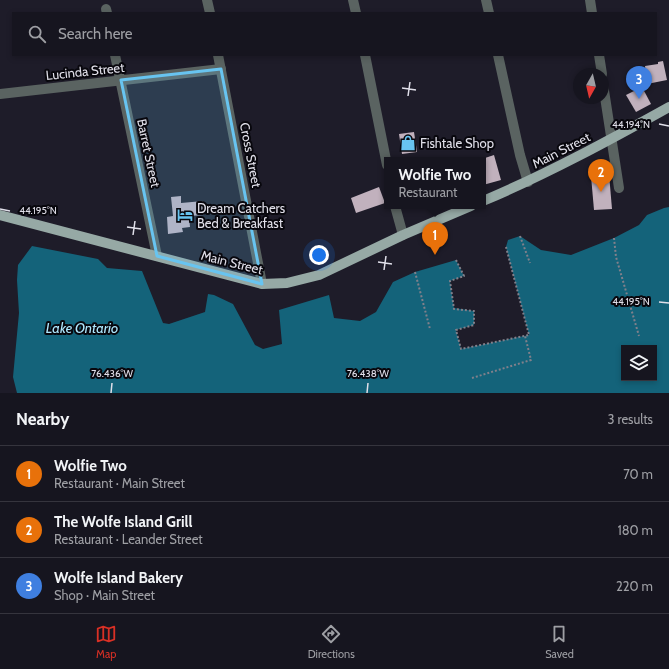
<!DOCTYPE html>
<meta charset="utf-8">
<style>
:root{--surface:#16151f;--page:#1f1e28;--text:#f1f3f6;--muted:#9e9fa4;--line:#35343d;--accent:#d93025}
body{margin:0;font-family:Cabin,sans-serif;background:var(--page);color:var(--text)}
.controls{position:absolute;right:12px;bottom:12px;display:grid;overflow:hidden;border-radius:0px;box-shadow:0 2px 6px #0003}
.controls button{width:36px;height:36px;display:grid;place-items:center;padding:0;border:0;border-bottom:1px solid var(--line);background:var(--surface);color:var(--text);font:20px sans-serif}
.compass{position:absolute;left:573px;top:68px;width:36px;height:36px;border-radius:50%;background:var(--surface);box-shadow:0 2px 6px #0003;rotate:188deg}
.you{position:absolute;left:319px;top:255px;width:14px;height:14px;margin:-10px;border:3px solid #fff;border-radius:50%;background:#1a73e8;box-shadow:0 0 0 6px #1a73e833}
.badge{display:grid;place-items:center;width:26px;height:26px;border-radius:50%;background:var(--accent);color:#fff;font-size:13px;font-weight:700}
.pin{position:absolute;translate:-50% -33px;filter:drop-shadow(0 1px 2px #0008)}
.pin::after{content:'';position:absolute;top:21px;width:14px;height:12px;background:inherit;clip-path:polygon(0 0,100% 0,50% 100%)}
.popup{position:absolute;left:384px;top:157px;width:102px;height:52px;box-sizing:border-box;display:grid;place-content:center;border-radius:0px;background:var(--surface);filter:drop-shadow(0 1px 3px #0005);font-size:13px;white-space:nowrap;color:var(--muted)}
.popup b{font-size:15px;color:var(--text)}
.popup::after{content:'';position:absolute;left:50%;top:100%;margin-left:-8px;border:8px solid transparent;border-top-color:var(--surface)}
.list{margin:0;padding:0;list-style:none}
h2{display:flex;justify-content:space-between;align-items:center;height:52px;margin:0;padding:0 16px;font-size:17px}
h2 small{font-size:13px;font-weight:400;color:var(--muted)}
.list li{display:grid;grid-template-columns:26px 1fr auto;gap:12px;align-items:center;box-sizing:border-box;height:56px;padding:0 16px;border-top:1px solid var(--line)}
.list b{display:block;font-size:15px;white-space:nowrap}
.list p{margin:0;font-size:13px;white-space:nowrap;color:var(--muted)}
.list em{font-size:13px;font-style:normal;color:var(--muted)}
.icon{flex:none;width:22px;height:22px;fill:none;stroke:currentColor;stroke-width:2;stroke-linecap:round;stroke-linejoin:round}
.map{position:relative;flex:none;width:669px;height:393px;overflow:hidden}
.search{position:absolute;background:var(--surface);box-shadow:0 2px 6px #0003;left:12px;right:12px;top:12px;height:44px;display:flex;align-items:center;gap:10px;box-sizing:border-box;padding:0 14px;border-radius:0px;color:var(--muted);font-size:15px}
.sheet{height:220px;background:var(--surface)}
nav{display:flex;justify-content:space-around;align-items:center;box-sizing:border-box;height:56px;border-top:1px solid var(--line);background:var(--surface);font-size:11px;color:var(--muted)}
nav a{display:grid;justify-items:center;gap:2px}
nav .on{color:var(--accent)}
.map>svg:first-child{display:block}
.water{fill:#14637a;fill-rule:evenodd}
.building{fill:#c1b1bd}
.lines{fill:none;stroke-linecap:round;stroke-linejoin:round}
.path{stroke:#81808b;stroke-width:2;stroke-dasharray:2 2;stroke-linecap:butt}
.minor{stroke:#5a6361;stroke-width:10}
.major{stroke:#96a9a5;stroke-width:10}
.marked{fill:#68c4f0;fill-opacity:0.2;stroke:#68c4f0;stroke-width:3;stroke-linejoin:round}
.ticks{fill:none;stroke:#e0dfe9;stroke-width:1.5}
.labels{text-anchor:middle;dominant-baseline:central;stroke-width:4;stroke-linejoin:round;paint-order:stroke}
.street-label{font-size:13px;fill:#e0dfe9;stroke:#08070d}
.poi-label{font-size:13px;fill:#e0dfe9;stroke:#08070d;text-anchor:start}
.water-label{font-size:14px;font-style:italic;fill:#afe9ff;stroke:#08070d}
.ticks-label{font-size:10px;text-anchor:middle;fill:#e0dfe9;stroke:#08070d;stroke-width:4;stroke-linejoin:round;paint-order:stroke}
</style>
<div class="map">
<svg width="669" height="393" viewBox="0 0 669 393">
<rect width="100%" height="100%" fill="#1e1c29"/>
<!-- water -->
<path class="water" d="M664 208 669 207V393H17L13 377 19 313 17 280 18 265 32 246 98 259 107 268 142 271 163 323 169 324 205 312 208 294 214 295 233 304 255 345 263 349 282 344 279 310 329 295 334 318 360 321 376 312 393 282 415 272 456 260 464 276 450 281 454 308 474 311V325L456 330 461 349 529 335 506 247 508 240 520 236 541 250 571 255 614 238 639 225 647 215ZM624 348H654V378H624Z"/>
<!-- building -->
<g class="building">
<path d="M663 61 667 80 647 84 645 66 658 64V62Z"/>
<path d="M642 87 651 104 636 112 626 95Z"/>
<path d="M414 132 417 152 402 154 399 134Z"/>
<path d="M494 155 501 180 483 185V160H479Z"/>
<path d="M609 174 612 209 594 210 591 176Z"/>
<path d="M379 187 385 203 356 213 351 198Z"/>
<path d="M181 196V203L203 201 204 215 189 216 190 227 182 228 183 232 168 234 167 217 173 216 171 197Z"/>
</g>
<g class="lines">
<!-- path -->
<g class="path">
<path d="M520 236 530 263"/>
<path d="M614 238 616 257 639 336"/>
<path d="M456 260 464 276 450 281 454 309 474 311V325L456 330 461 349 529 335 506 247"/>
<path d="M415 272 430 329"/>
<path d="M472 378 531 360 525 336"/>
</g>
<!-- minor -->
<g class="minor">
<path d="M207 0 210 13"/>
<path d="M353 0 356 13"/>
<path d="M486 0 489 13"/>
<path d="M590 0 592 13"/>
<path d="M106 9 107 13"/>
<path d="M115 55 157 256"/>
<path d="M218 55 262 284"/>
<path d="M365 55 387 165"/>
<path d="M498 55 520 155 528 182"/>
<path d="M599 55 602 74"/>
<path d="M603 84 619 188"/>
<path d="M0 94 221 69"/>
<path d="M395 206 403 235"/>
</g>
<!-- major -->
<g class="major">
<path d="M483 201C547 174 608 141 669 107"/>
<path d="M0 215 262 284 287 283 319 275 403 235 471 206"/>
</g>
</g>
<!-- marked area -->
<path class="marked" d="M221 69 262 284 157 256 121 80Z"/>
<!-- ticks -->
<path class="ticks" d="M402 88 416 90M408 96 410 82M659 124 669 126M0 209 10 211M127 227 141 229M133 235 135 221M378 262 392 264M384 270 386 256M659 302 669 303M111 393 112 383M367 393 368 383"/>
<!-- icons -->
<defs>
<symbol id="shop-bare" viewBox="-9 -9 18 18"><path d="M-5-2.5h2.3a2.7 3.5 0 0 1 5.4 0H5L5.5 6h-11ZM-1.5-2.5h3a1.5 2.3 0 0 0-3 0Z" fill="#68c4f0" stroke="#08070d" stroke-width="2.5" paint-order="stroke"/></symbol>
<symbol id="hotel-bare" viewBox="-9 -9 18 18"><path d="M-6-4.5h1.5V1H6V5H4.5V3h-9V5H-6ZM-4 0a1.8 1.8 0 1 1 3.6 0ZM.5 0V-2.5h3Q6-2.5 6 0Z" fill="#68c4f0" stroke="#08070d" stroke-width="2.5" paint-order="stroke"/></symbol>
</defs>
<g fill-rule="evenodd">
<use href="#shop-bare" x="397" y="132" width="22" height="22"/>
<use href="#hotel-bare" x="174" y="204" width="22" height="22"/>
</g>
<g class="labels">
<!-- street labels -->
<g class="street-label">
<text transform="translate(85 71) rotate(-6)">Lucinda Street</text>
<text transform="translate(561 150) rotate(-27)">Main Street</text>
<text transform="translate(149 153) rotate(78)">Barret Street</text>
<text transform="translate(251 155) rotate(79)">Cross Street</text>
<text transform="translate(232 262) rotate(14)">Main Street</text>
</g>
<!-- poi labels -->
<g class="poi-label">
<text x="420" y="143">Fishtale Shop</text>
<text x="197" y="208">Dream Catchers<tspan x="197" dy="15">Bed &amp; Breakfast</tspan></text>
</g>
<!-- water labels -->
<g class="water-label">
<text x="82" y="328">Lake Ontario</text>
</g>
</g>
<g class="ticks-label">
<text x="631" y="128">44.194°N</text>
<text x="38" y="214">44.195°N</text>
<text x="631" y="305">44.195°N</text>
<text x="112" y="377">76.436°W</text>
<text x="368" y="377">76.438°W</text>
</g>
</svg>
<div class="controls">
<button><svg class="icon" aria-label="layers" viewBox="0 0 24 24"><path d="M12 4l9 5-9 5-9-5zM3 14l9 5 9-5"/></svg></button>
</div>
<svg class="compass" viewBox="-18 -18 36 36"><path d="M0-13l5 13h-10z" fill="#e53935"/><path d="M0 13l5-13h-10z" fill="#9e9fa4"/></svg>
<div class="you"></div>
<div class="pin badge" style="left:435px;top:255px;background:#e8710a">1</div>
<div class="popup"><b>Wolfie Two</b>Restaurant</div>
<div class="pin badge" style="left:601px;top:192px;background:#e8710a">2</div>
<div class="pin badge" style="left:639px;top:99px;background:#3f7fe0">3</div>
<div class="search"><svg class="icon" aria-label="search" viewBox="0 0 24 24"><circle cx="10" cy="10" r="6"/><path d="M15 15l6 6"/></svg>Search here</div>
</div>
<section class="sheet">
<h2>Nearby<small>3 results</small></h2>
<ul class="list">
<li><span class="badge" style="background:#e8710a">1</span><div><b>Wolfie Two</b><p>Restaurant · Main Street</p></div><em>70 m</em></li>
<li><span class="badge" style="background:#e8710a">2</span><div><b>The Wolfe Island Grill</b><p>Restaurant · Leander Street</p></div><em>180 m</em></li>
<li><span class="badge" style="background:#3f7fe0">3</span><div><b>Wolfe Island Bakery</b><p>Shop · Main Street</p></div><em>220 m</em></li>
</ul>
</section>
<nav>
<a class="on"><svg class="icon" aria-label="map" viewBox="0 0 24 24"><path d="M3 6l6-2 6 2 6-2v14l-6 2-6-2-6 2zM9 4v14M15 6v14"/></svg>Map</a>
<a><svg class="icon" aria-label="directions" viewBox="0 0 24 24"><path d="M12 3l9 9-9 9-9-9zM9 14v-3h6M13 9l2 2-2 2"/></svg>Directions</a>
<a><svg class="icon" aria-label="saved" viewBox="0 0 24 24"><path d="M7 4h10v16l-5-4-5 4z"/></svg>Saved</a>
</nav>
